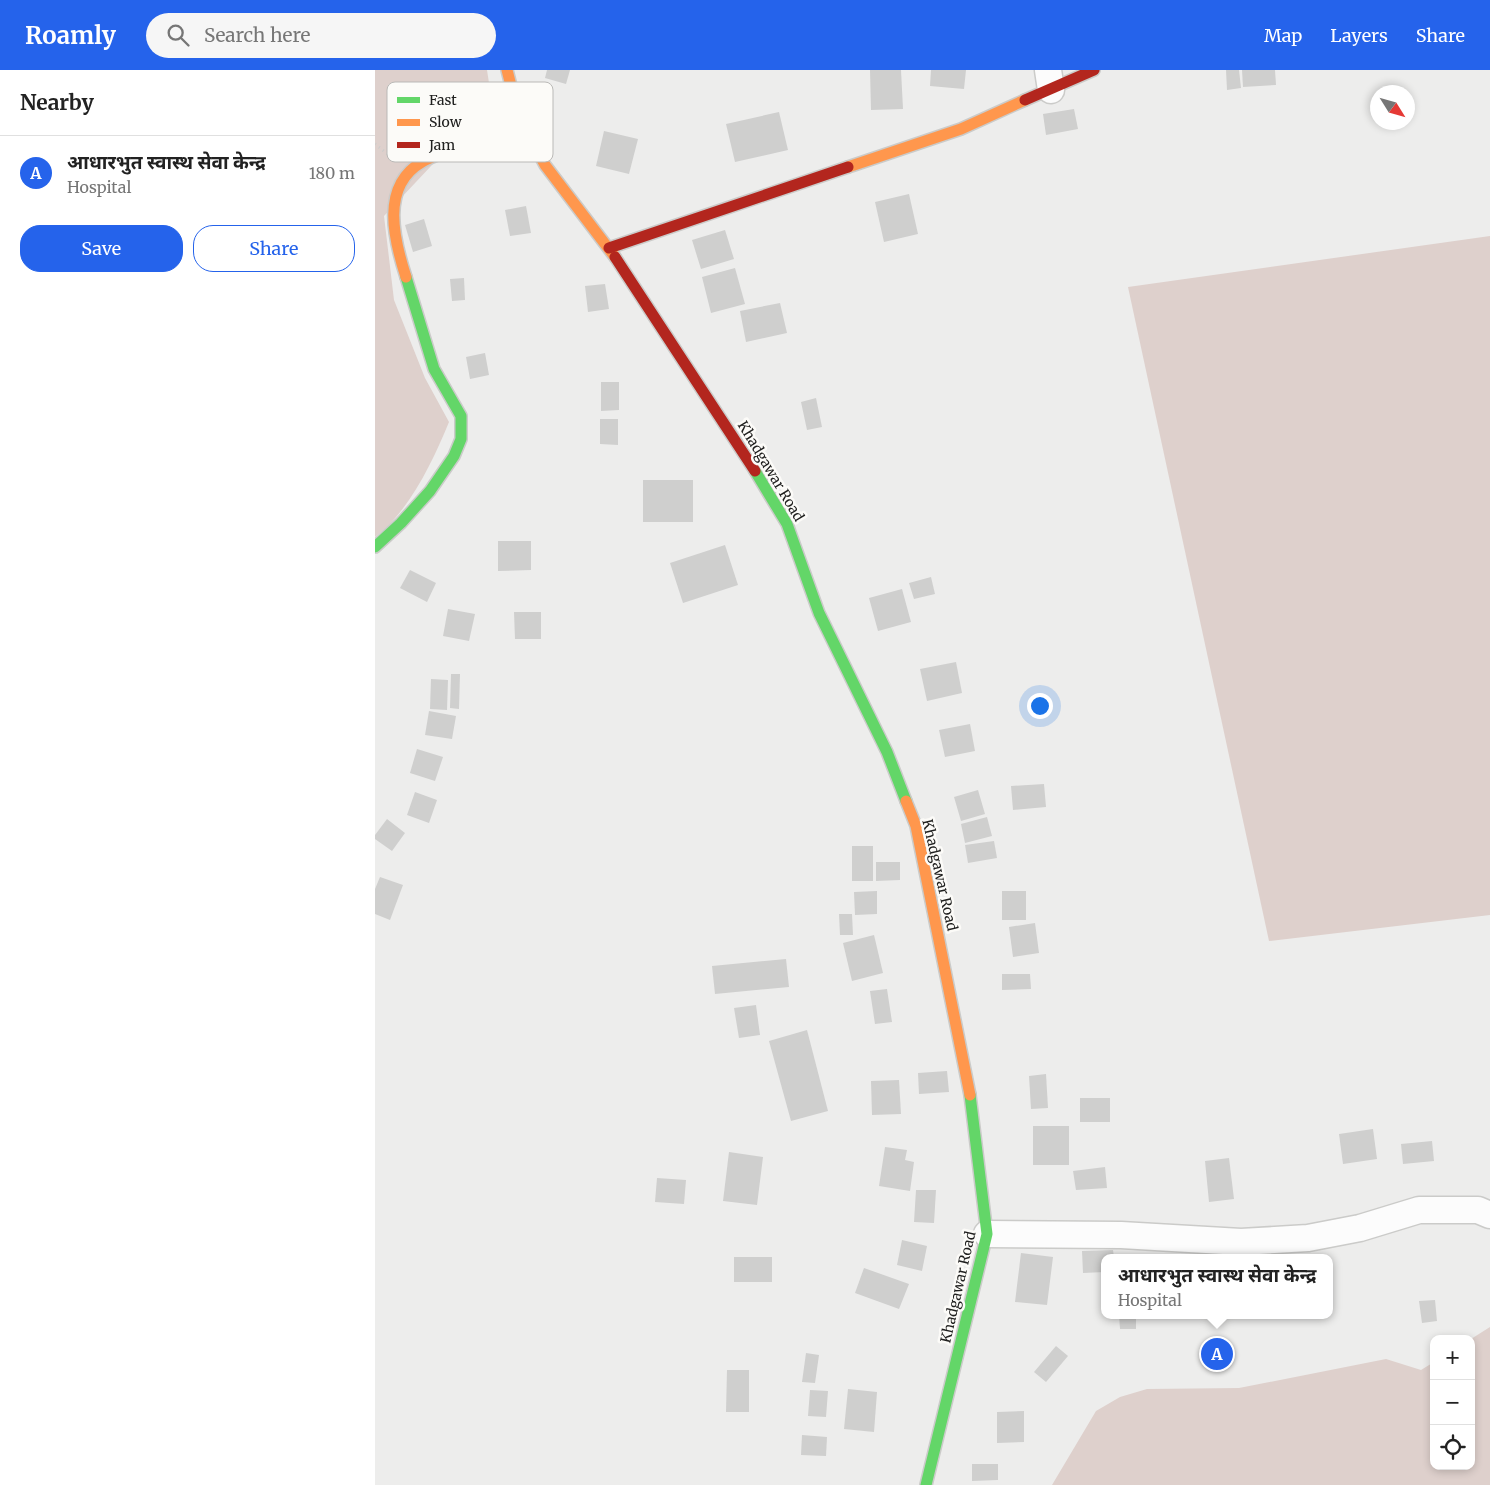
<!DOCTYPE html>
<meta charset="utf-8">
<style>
:root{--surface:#fff;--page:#f6f6f6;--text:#222;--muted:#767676;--line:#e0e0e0;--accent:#2563eb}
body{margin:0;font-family:Merriweather,"Noto Sans Devanagari",serif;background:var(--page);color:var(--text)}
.controls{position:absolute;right:15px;bottom:15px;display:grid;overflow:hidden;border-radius:10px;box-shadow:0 2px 8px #0003}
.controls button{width:45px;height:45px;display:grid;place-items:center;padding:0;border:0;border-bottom:1px solid var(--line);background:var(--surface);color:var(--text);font:25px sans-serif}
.compass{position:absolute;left:995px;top:15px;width:45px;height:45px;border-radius:50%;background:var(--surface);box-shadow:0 2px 8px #0003;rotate:127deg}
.you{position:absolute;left:664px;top:635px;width:18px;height:18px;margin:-12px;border:4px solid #fff;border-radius:50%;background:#1a73e8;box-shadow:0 0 0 8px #1a73e833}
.badge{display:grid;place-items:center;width:32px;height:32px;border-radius:50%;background:var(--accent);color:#fff;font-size:16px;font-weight:700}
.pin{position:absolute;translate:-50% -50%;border:2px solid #fff;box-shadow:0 1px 5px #0006}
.popup{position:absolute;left:726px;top:1184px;width:232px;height:65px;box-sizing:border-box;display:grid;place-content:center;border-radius:10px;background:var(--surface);filter:drop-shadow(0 1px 4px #0005);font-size:16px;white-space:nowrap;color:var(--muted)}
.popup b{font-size:19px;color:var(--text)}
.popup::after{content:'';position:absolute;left:50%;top:100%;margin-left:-10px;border:10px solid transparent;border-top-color:var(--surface)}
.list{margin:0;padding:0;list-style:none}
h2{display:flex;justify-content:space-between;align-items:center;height:65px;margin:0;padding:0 20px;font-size:21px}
h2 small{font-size:16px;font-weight:400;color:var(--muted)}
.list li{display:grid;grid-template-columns:32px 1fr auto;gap:15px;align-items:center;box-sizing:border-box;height:75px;padding:0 20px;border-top:1px solid var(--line)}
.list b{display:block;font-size:19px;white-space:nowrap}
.list p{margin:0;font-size:16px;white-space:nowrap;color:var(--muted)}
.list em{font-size:16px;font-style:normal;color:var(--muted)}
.actions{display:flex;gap:10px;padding:15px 20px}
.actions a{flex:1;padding:11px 0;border:1px solid var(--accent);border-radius:20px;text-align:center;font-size:18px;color:var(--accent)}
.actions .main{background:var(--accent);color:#fff}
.icon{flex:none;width:28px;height:28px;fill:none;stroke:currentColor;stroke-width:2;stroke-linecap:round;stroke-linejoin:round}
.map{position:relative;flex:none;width:1115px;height:1415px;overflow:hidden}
header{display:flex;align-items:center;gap:30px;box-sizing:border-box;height:70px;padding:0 25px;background:var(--accent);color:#fff}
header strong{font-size:24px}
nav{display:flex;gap:28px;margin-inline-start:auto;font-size:18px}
.search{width:350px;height:45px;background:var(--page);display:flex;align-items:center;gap:12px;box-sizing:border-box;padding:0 18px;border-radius:28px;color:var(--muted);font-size:19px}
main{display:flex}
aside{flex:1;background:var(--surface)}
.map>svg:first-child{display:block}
.green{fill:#ded0cc}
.building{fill:#cfcfce}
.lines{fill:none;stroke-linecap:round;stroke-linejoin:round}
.street-casing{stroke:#cbcbc9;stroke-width:29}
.fast-casing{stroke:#cbcbc9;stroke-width:14}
.slow-casing{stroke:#cbcbc9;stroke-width:14}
.jam-casing{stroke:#cbcbc9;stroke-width:14}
.path{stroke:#cccccb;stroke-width:3;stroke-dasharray:1 4;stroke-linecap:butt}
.street{stroke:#fcfcfc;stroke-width:26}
.fast{stroke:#63d668;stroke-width:11}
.slow{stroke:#ff974d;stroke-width:11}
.jam{stroke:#b3261e;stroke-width:11}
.labels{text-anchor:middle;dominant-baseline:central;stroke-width:5;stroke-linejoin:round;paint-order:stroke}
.street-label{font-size:14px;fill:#20201f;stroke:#fcfbf8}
.key{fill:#fcfbf8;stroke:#bab9b7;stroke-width:1}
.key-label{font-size:14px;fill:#20201f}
</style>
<header>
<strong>Roamly</strong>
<div class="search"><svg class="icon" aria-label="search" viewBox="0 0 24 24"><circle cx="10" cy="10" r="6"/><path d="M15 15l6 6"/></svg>Search here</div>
<nav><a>Map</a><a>Layers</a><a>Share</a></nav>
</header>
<main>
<aside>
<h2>Nearby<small></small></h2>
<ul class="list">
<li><span class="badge">A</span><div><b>आधारभुत स्वास्थ सेवा केन्द्र</b><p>Hospital</p></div><em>180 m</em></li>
</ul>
<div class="actions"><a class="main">Save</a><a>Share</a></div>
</aside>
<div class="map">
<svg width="1115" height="1415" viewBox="0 0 1115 1415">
<rect width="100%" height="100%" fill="#ededec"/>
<!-- green -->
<g class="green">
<path d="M0 0H112L114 13 88 62 9 146 19 230 50 308 74 352C58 391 34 442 0 467Z"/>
<path d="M1115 166V845L894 871 753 217Z"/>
<path d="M1115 1257V1415H677L721 1341 745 1327 772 1319 864 1318 1011 1289 1046 1300 1059 1292V1396H1096V1269Z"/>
</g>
<!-- building -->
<g class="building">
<path d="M172 0H195L191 14 170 8Z"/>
<path d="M495 0H526L528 39 496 40Z"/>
<path d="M556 0H591L589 19 555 16Z"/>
<path d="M851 0H864L866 18 852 20Z"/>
<path d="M867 0H900L901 15 868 17Z"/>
<path d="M699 39 703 59 671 65 668 44Z"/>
<path d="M404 42 413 80 360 92 351 54Z"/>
<path d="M229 61 263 69 254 104 221 96Z"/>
<path d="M534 124 543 164 509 172 500 132Z"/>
<path d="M151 136 156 163 135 166 130 140Z"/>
<path d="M49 149 57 176 38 182 30 155Z"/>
<path d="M350 160 359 189 326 199 317 170Z"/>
<path d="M360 198 370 234 336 243 327 207Z"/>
<path d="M89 208 90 230 77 231 75 209Z"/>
<path d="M230 214 234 239 213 242 210 216Z"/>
<path d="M405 233 412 263 371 272 365 241Z"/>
<path d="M110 283 114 305 95 309 91 287Z"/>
<path d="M226 312H244V340L226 341Z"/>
<path d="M441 328 447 357 432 360 426 332Z"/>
<path d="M225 349H243V375L225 374Z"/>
<rect x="268" y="410" width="50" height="42"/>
<path d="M123 471H156V500L123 501Z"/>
<path d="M350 475 363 515 308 533 295 493Z"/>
<path d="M35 500 61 513 52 532 25 518Z"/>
<path d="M556 507 560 524 539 529 534 513Z"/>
<path d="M527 519 536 552 503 561 494 528Z"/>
<path d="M73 539 100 544 94 571 68 566Z"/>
<path d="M139 542H166V569H140Z"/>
<path d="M581 592 587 623 552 631 545 599Z"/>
<path d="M76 604H85L84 639 75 638Z"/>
<path d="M56 609 73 610 72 640 55 639Z"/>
<path d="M54 641 81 646 77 669 50 665Z"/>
<path d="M595 654 600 681 570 687 564 660Z"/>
<path d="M42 679 68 687 60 711 35 703Z"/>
<path d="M669 714 671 737 638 740 636 716Z"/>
<path d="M603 720 610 744 586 751 579 727Z"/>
<path d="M40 722 62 730 54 753 32 745Z"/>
<path d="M612 747 617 766 590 773 586 754Z"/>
<path d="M12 749 30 763 17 781 0 769V765Z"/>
<path d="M619 771 622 788 593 793 590 775Z"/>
<rect x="477" y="776" width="21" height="35"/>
<path d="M501 792H525V810L501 811Z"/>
<path d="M5 807 28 815 15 850 0 844V819Z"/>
<path d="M502 821V844L480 845 479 822Z"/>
<rect x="627" y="821" width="24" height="29"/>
<path d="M464 844H477L478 865H465Z"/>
<path d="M660 853 664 883 638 887 634 857Z"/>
<path d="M499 865 508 903 477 911 468 873Z"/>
<path d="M411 889 414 917 340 924 337 896Z"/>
<path d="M627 904H655L656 919 627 920Z"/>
<path d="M512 919 517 952 500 954 495 921Z"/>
<path d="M381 935 385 965 364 968 359 938Z"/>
<path d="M432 960 453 1041 416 1051 394 971Z"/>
<path d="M572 1001 574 1022 544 1024 543 1003Z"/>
<path d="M671 1004 673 1038 656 1039 654 1006Z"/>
<path d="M524 1010 526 1044 497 1045 496 1011Z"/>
<rect x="705" y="1028" width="30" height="24"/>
<rect x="658" y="1056" width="36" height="39"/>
<path d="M998 1059 1002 1089 968 1094 964 1064Z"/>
<path d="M1057 1071 1059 1091 1028 1094 1026 1074Z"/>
<path d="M510 1077 532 1080 530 1090 539 1092 535 1121 504 1116Z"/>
<path d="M354 1082 388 1087 382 1135 348 1131Z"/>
<path d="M854 1088 859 1129 834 1132 830 1091Z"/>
<path d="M730 1097 732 1118 701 1120 698 1101Z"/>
<path d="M282 1108 311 1110 309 1134 280 1132Z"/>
<path d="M541 1120H561L559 1153 539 1152Z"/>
<path d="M527 1170 552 1176 547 1201 522 1195Z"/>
<path d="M738 1180 739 1188H730V1202L708 1203 707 1181Z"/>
<path d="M646 1183 678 1187 672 1235 640 1232Z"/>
<rect x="359" y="1187" width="38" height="25"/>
<path d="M489 1198 534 1214 524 1239 480 1223Z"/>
<path d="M1060 1230 1062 1251 1047 1253 1044 1231Z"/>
<path d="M744 1245H761V1259H745Z"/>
<path d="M681 1276 693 1286 671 1312 659 1302Z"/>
<path d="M431 1283 444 1285 440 1313 427 1312Z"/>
<path d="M352 1300H374V1342H351Z"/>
<path d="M473 1319 502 1322 499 1362 469 1359Z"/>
<path d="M435 1320 453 1321 451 1347 433 1346Z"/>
<path d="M649 1341V1372L622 1373V1342Z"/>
<path d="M427 1365 452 1367 451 1386 426 1385Z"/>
<path d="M597 1394H623V1410L597 1411Z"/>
</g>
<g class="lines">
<defs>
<g id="street">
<path d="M673 0 676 20"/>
<path d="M612 1164 746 1165 866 1172 933 1168 985 1158 1044 1140H1103L1115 1145"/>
</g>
<g id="fast">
<path d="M380 401 412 454 444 543 512 682 531 731"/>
<path d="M0 477 26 453 55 421 79 386 86 369V346L59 299 31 207"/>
<path d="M551 1415 612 1164 595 1025"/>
</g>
<g id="slow">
<path d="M132 0 144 47 170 95 240 187"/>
<path d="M473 97 586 59 650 30"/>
<path d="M31 207C19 170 5 116 47 92 59 85 73 82 86 76 106 68 125 57 144 47"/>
<path d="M531 731 541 756 595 1025"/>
</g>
<g id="jam">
<path d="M650 30 719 0"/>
<path d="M234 178 473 97"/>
<path d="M240 187 380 401"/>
</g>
</defs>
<!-- street casing -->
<use href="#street" class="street-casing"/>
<!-- fast casing -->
<use href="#fast" class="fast-casing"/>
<!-- slow casing -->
<use href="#slow" class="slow-casing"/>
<!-- jam casing -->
<use href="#jam" class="jam-casing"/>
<!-- path -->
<path class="path" d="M0 74 15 86"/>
<!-- street -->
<use href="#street" class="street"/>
<!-- fast -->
<use href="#fast" class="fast"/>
<!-- slow -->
<use href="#slow" class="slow"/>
<!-- jam -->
<use href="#jam" class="jam"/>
</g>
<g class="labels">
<!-- street labels -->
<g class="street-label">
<text transform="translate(396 401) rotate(59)">Khadgawar Road</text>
<text transform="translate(565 805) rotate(77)">Khadgawar Road</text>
<text transform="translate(583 1217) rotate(-77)">Khadgawar Road</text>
</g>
</g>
<!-- legend -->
<rect x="12" y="12" width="166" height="80" rx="8" class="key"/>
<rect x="22" y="27" width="23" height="6" fill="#63d668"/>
<rect x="22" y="49" width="23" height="7" fill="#ff974d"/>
<rect x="22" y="72" width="23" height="6" fill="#b3261e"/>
<g class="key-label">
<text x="54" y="35">Fast</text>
<text x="54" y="57">Slow</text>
<text x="54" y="80">Jam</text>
</g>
</svg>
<div class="controls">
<button>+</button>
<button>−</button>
<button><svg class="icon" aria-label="locate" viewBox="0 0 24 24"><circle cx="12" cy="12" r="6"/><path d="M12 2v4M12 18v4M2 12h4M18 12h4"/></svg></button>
</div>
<svg class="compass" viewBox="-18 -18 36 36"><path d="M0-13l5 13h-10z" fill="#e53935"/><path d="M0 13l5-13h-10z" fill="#767676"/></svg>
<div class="you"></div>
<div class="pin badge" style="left:842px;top:1284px">A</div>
<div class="popup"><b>आधारभुत स्वास्थ सेवा केन्द्र</b>Hospital</div>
</div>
</main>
